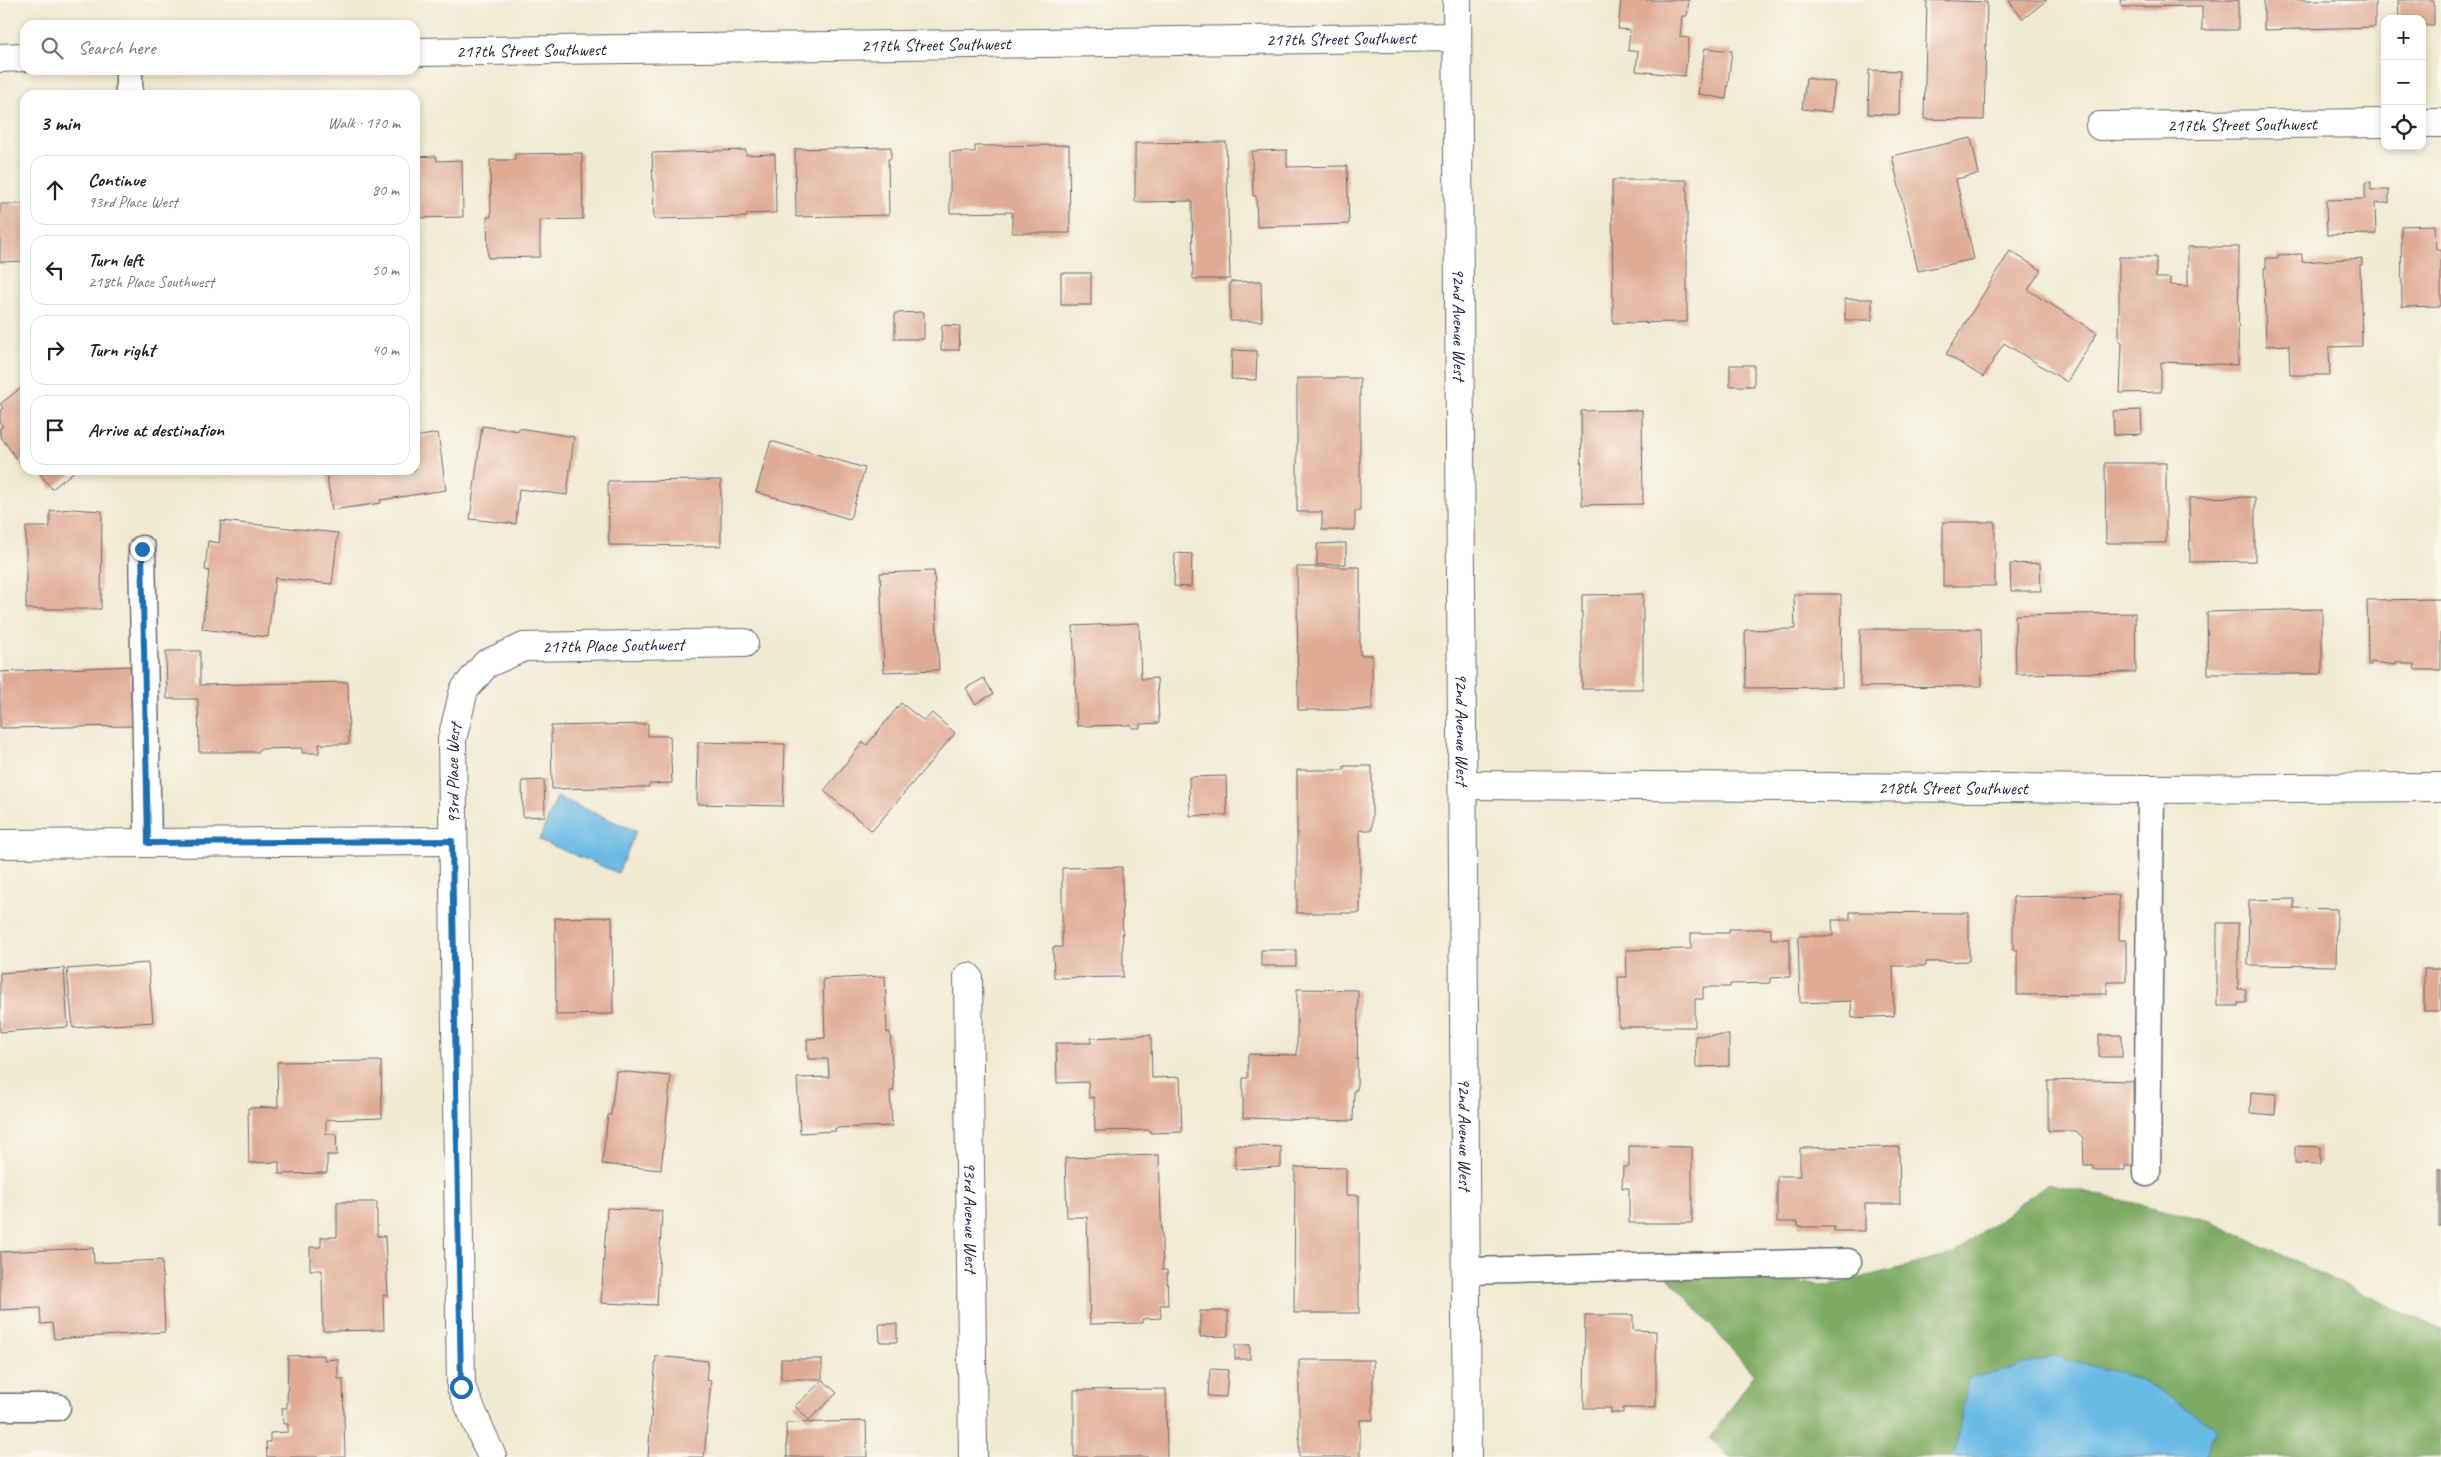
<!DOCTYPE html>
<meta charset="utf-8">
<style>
:root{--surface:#fff;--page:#f2f2f2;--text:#202124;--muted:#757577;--line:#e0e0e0}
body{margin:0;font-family:Caveat,sans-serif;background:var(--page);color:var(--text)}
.controls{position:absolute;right:15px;top:15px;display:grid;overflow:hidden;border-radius:10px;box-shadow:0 2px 8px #0003}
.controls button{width:45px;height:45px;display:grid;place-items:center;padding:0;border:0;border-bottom:1px solid var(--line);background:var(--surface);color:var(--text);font:25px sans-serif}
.stop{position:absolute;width:15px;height:15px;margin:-11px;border:4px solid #1f6fb2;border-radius:50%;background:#fff}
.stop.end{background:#1f6fb2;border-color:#fff;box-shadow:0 1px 5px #0008}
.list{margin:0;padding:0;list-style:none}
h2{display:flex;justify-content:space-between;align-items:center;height:65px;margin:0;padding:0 20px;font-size:21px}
h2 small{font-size:16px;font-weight:400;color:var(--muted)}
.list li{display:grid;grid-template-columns:32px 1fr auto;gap:15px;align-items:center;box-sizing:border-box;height:70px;margin:0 10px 10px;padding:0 10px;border:1px solid var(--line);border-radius:15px}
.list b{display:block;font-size:19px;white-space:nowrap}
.list p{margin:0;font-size:16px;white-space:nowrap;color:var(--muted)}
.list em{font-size:16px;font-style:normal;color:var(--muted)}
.icon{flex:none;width:28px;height:28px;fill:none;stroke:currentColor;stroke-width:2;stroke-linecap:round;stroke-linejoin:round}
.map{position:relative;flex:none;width:2441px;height:1457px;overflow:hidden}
.search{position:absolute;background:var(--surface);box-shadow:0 2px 8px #0003;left:20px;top:20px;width:400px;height:55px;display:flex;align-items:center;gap:12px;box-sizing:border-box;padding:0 18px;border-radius:15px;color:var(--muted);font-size:19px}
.panel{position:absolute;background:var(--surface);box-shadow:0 2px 8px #0003;left:20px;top:90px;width:400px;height:385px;border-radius:15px}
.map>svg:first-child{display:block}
.forest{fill:#7daa62;stroke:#50664e}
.water{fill:#69bae4;stroke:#466e90}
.building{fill:#dfaa94}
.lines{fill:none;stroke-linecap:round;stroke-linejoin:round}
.service-casing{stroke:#6a6870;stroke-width:29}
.minor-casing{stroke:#6a6870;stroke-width:30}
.service{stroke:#fff;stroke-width:26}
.minor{stroke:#fff;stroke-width:28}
.route{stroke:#1f6fb2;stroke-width:6}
.labels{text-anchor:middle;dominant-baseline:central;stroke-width:4.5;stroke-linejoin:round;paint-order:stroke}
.street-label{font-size:18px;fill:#22223b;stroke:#fbf7ec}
</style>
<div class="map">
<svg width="2441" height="1457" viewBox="0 0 2441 1457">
<rect width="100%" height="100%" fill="#fbf7ec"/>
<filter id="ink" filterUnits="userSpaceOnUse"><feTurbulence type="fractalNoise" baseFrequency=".02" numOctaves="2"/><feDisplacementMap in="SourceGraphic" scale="10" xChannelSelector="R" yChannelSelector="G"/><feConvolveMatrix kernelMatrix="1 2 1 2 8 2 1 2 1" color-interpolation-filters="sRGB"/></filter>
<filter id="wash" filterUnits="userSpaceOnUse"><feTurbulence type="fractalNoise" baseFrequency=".0096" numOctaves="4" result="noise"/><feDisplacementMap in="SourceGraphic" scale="20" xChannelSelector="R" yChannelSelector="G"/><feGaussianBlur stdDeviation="1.12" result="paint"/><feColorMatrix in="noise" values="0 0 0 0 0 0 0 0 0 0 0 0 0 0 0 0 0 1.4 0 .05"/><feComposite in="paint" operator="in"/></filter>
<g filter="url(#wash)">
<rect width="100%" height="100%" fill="#f0ead2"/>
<!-- forest -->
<path class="forest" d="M2047 1183 2207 1220 2441 1330V1457H1730L1710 1438 1754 1375 1656 1263 1829 1286 1954 1254Z"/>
<!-- water -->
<g class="water">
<path d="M557 797 636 831 618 873 539 840Z"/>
<path d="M2056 1356 2144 1380 2217 1428 2204 1457H1954L1968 1379Z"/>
</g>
<g id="blocks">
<!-- building -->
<g class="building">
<path d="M1621 0H1689L1687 16H1682L1680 37 1689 38 1685 76 1636 71 1638 51H1628L1630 30 1618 29Z"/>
<path d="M1927 0 1987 2 1984 120 1924 119Z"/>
<path d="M2008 0H2047L2023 19Z"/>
<path d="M2120 0H2238V30H2202V6L2121 7Z"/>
<path d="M2264 0H2375V27L2264 30Z"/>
<path d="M2398 0H2434V25H2422V19H2399Z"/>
<path d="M1705 48 1732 51 1726 99 1698 94Z"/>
<path d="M1869 70 1900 71 1899 115 1868 114Z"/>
<path d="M1806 78 1835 82 1831 112 1802 109Z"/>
<path d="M1971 138 1979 174 1956 179 1974 259 1918 271 1892 156Z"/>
<path d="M1226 142 1230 279H1193L1192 201 1135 202V143Z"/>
<path d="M1069 145 1070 233H1012V212L950 213V152H975V146Z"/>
<path d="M891 147V159H888L889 215 796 217 795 149Z"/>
<path d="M746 150V155L775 154 776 213 747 214V217L654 219 652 153Z"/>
<path d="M1287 150V167L1347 166 1349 224 1257 227 1256 196H1253L1252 151Z"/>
<path d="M582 153 583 219 540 220V257L488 258 487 217H491L490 160H515V154Z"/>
<path d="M436 156 437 161 462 160 463 217 415 218V157Z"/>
<path d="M1612 180H1687V322L1613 323Z"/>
<path d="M2371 182V190H2389V203H2375L2376 234 2327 235 2326 200 2365 199V183Z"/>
<path d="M0 204H25V261L0 262Z"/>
<path d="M2435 225 2436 249H2441V306L2402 307 2401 226Z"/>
<path d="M2188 247H2239L2238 365 2161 362V392L2120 393 2122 343 2119 342V257H2156V278H2170V285L2188 286Z"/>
<path d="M2010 251 2041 270 2028 290 2097 333 2067 382 2004 343 1983 377 1946 354Z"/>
<path d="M2302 254V262L2362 258V265H2360L2362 346 2329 347 2330 375H2290L2289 345 2266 346 2264 268H2266V258H2278V255Z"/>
<rect x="1061" y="273" width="30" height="32"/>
<path d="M1261 281 1262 321H1230V282Z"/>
<rect x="1845" y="299" width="27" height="21"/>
<path d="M924 312V339H895V313Z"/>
<path d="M942 325 960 326 959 350H941Z"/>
<path d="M1232 350 1257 351 1256 380 1231 379Z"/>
<rect x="1730" y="365" width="24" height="21"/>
<path d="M1297 378H1360V511H1355V530H1322V512H1297Z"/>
<path d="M25 385V457L19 462 0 436V428L3 426 0 423V410L3 408 0 404Z"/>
<path d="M1642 410 1643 504 1582 505 1581 411Z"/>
<path d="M2141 410 2142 434 2114 435 2113 411Z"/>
<path d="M482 426 519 431V428L574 437 567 495 519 489 516 524 470 519Z"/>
<path d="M438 433 446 490 380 500 381 503 332 510 326 470H415V437Z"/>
<path d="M771 441 865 468 850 519 756 492Z"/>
<path d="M2105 463H2166V543H2106Z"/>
<path d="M37 470H76L52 489Z"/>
<path d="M721 480V546L609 545 608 481Z"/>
<path d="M2255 497V561L2190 562 2189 498Z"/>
<path d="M72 509 102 511 101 609H26V527H50V511Z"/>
<path d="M221 521 338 533 332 584 275 578 268 637 202 629 209 571 205 570 208 541 219 543Z"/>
<rect x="1943" y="522" width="52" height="64"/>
<path d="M1346 543V564L1317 565V544Z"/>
<path d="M1175 553 1192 554 1191 587 1174 586Z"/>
<path d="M2040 563 2041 591H2011L2010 564Z"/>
<path d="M1297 567H1360V655H1372V710H1298Z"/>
<path d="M934 571 939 670 884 672 880 573Z"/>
<path d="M1643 594V689H1582V595Z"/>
<path d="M1794 594H1841L1842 687 1746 688 1745 630 1795 629Z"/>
<path d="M2441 599V670H2415L2414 664H2402V662H2396V665L2371 662V665H2368L2367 600Z"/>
<path d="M2322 609V674H2208L2207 612Z"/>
<path d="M2135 613 2136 672 2016 674 2015 615Z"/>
<path d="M1139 623 1141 679 1157 678 1159 723 1140 724V728H1132V725L1077 726 1073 626Z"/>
<path d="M1860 629H1981L1982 686 1860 687Z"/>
<path d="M166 651H200V685L348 682 349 744H319V753H302V748L259 749V752H199L198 699H167Z"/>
<path d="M130 666 132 726 0 728V672Z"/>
<path d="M984 678 993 694 975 704 966 688Z"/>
<path d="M901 703 924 721 932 713 955 733 872 831 824 791 863 742 867 745Z"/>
<path d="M648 724V736H670L672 783 649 784V787L552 789 551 726Z"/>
<path d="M698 742 785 744 783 806 697 804Z"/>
<path d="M1344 766H1372V830H1360V913H1297V770H1344Z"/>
<path d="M1226 776 1227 815 1190 816 1189 777Z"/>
<path d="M544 780 545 816 523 817 522 781Z"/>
<path d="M1122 867 1123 977 1054 978 1053 947H1062V868Z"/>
<path d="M2119 895V940H2126V982H2107V994L2017 995V950H2013V897Z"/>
<path d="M2294 899V908L2337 909 2336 966 2248 965 2249 900Z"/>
<path d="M1850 912 1969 913V961L1926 962V966H1893L1894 1016 1852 1018 1851 1001 1800 1003 1798 936H1833L1832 920H1850Z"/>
<path d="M612 917 613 1014 556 1015 555 918Z"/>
<path d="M2217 923H2238V989H2246V1003H2238V1006H2217Z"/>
<path d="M1729 929H1771V939H1790V977L1770 978V983L1730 984V987H1703V999H1695V1027H1619L1618 977H1627L1626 950 1691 949V933H1729Z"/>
<rect x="1261" y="950" width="35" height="16"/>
<path d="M148 963 153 1022 73 1028 67 969Z"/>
<path d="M64 968 68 1027 0 1032V973Z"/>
<rect x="2424" y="969" width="17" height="42"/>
<path d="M885 976 887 1033 890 1032 894 1091H890L892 1126 835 1128 836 1131 800 1133 797 1078 829 1077 828 1059H808L807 1039 825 1038 823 979Z"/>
<path d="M1297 989 1358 990 1357 1090H1354L1353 1121 1243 1118V1078H1248V1054L1297 1055Z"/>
<path d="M1151 1035 1152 1078 1180 1077 1182 1132 1150 1133V1130L1095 1131 1094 1097 1089 1098 1088 1082 1057 1083 1056 1043H1091V1038Z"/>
<path d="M1729 1035V1066L1696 1067 1695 1036Z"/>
<rect x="2099" y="1035" width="23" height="22"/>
<path d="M381 1061 382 1118 326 1120V1134H336L337 1155H327V1173L279 1174V1162L249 1163 248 1108 278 1107 277 1062Z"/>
<path d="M616 1071 671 1076 661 1170 602 1164 608 1115H611Z"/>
<path d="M2086 1080 2133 1081 2134 1166H2125V1170H2093V1166H2084L2083 1138 2076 1131H2048V1081Z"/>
<path d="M2251 1092 2276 1094 2275 1115 2250 1113Z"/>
<path d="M1235 1145 1281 1147V1167L1235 1169Z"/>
<path d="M1629 1146 1692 1147V1223H1629V1188H1622L1623 1167H1629Z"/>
<path d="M2295 1146 2320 1147V1164L2295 1163Z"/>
<path d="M1899 1147 1900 1204H1865V1231H1834V1227H1798V1222H1777V1176H1800V1148Z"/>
<path d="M1159 1155 1163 1270H1167L1168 1305H1160L1161 1318 1142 1319V1323L1090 1324 1087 1217H1067L1065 1158Z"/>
<path d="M1295 1167 1346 1168V1195H1359V1313H1294Z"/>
<rect x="2439" y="1169" width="2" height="57"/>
<path d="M337 1202H377V1236H385L388 1295H383L384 1330 323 1331 322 1270H310V1247H321V1237H337Z"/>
<path d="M607 1208 662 1211 657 1305 601 1303Z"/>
<path d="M93 1248 94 1263 162 1260 165 1332 54 1339 52 1323 41 1324 40 1308 0 1310V1252Z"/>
<path d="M1200 1311H1228V1336L1200 1337Z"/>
<path d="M1585 1315H1633V1330L1656 1331V1408H1623V1413H1611V1408H1584Z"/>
<path d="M879 1324H897V1342H880Z"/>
<rect x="1235" y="1345" width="15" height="14"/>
<path d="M324 1355V1360L338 1359V1379H343L345 1457H267L266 1442H270V1433L288 1432V1424H283L282 1408H287L288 1356Z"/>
<path d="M656 1356 708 1361 706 1380 711 1381 704 1457H648Z"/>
<rect x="781" y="1359" width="41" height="20"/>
<path d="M1299 1360H1373V1420H1360V1457H1299Z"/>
<path d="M1210 1369 1228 1370 1226 1397 1208 1396Z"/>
<path d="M823 1380 837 1393 809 1420 795 1406Z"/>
<path d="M1166 1389 1167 1457H1074V1390Z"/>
<path d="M866 1421 867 1457H787L786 1423Z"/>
</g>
</g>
</g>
<g filter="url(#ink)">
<use href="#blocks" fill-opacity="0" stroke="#6a6870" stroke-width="1"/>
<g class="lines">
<defs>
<g id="service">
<path d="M129 70V95"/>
<path d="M142 549 148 843"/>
<path d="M2147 1173 2151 789"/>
<path d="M1467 1271 1848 1262"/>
<path d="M0 1407H57"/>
</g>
<g id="minor">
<path id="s1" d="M1457 0 1467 1457"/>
<path id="s2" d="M415 52 1457 37"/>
<path d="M0 58 25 57"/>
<path d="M2422 123H2441"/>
<path id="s3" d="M2100 126 2385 123"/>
<path id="s4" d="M1464 785 2151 789 2441 787"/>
<path d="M0 844 452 841"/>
<path id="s5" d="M968 977 973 1457"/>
<path id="s6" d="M492 1457 461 1387 452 739 464 690 486 664 524 647 744 643"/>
</g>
</defs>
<!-- service casing -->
<use href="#service" class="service-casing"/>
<!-- minor casing -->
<use href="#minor" class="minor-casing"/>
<!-- service -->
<use href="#service" class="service"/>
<!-- minor -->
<use href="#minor" class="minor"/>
</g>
</g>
<g class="lines" filter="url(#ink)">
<!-- route -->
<path class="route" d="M142 549 148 843 452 841 461 1387"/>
</g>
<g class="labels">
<!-- street labels -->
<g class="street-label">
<text stroke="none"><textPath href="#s2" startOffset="926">217th Street Southwest</textPath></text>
<text stroke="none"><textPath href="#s2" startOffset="521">217th Street Southwest</textPath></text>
<text stroke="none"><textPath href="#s2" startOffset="116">217th Street Southwest</textPath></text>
<text stroke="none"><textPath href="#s3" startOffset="142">217th Street Southwest</textPath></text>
<text stroke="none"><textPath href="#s1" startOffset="324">92nd Avenue West</textPath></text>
<text stroke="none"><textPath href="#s6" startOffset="940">217th Place Southwest</textPath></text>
<text stroke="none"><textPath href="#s1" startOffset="729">92nd Avenue West</textPath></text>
<text stroke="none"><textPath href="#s6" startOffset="690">93rd Place West</textPath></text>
<text stroke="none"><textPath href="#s4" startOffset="489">218th Street Southwest</textPath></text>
<text stroke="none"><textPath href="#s1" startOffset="1134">92nd Avenue West</textPath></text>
<text stroke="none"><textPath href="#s5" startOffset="240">93rd Avenue West</textPath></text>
</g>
</g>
</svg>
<div class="controls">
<button>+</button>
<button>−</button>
<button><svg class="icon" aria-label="locate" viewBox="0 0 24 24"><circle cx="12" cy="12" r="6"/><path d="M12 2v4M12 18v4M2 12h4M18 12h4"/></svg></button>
</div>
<div class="stop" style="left:461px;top:1387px"></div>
<div class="stop end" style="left:142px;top:549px"></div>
<div class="search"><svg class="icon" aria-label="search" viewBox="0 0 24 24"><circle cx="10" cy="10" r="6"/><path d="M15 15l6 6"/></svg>Search here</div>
<section class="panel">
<h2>3 min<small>Walk · 170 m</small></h2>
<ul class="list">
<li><svg class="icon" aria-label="ahead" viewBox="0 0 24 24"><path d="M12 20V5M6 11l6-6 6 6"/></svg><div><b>Continue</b><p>93rd Place West</p></div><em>80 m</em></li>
<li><svg class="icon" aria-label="left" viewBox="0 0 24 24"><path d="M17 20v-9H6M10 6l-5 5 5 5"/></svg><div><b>Turn left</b><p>218th Place Southwest</p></div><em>50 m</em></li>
<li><svg class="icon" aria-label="right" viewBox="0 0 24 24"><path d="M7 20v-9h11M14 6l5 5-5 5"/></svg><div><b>Turn right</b></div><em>40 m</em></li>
<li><svg class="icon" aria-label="arrive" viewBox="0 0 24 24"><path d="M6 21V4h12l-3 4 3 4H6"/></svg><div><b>Arrive at destination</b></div></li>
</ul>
</section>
</div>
